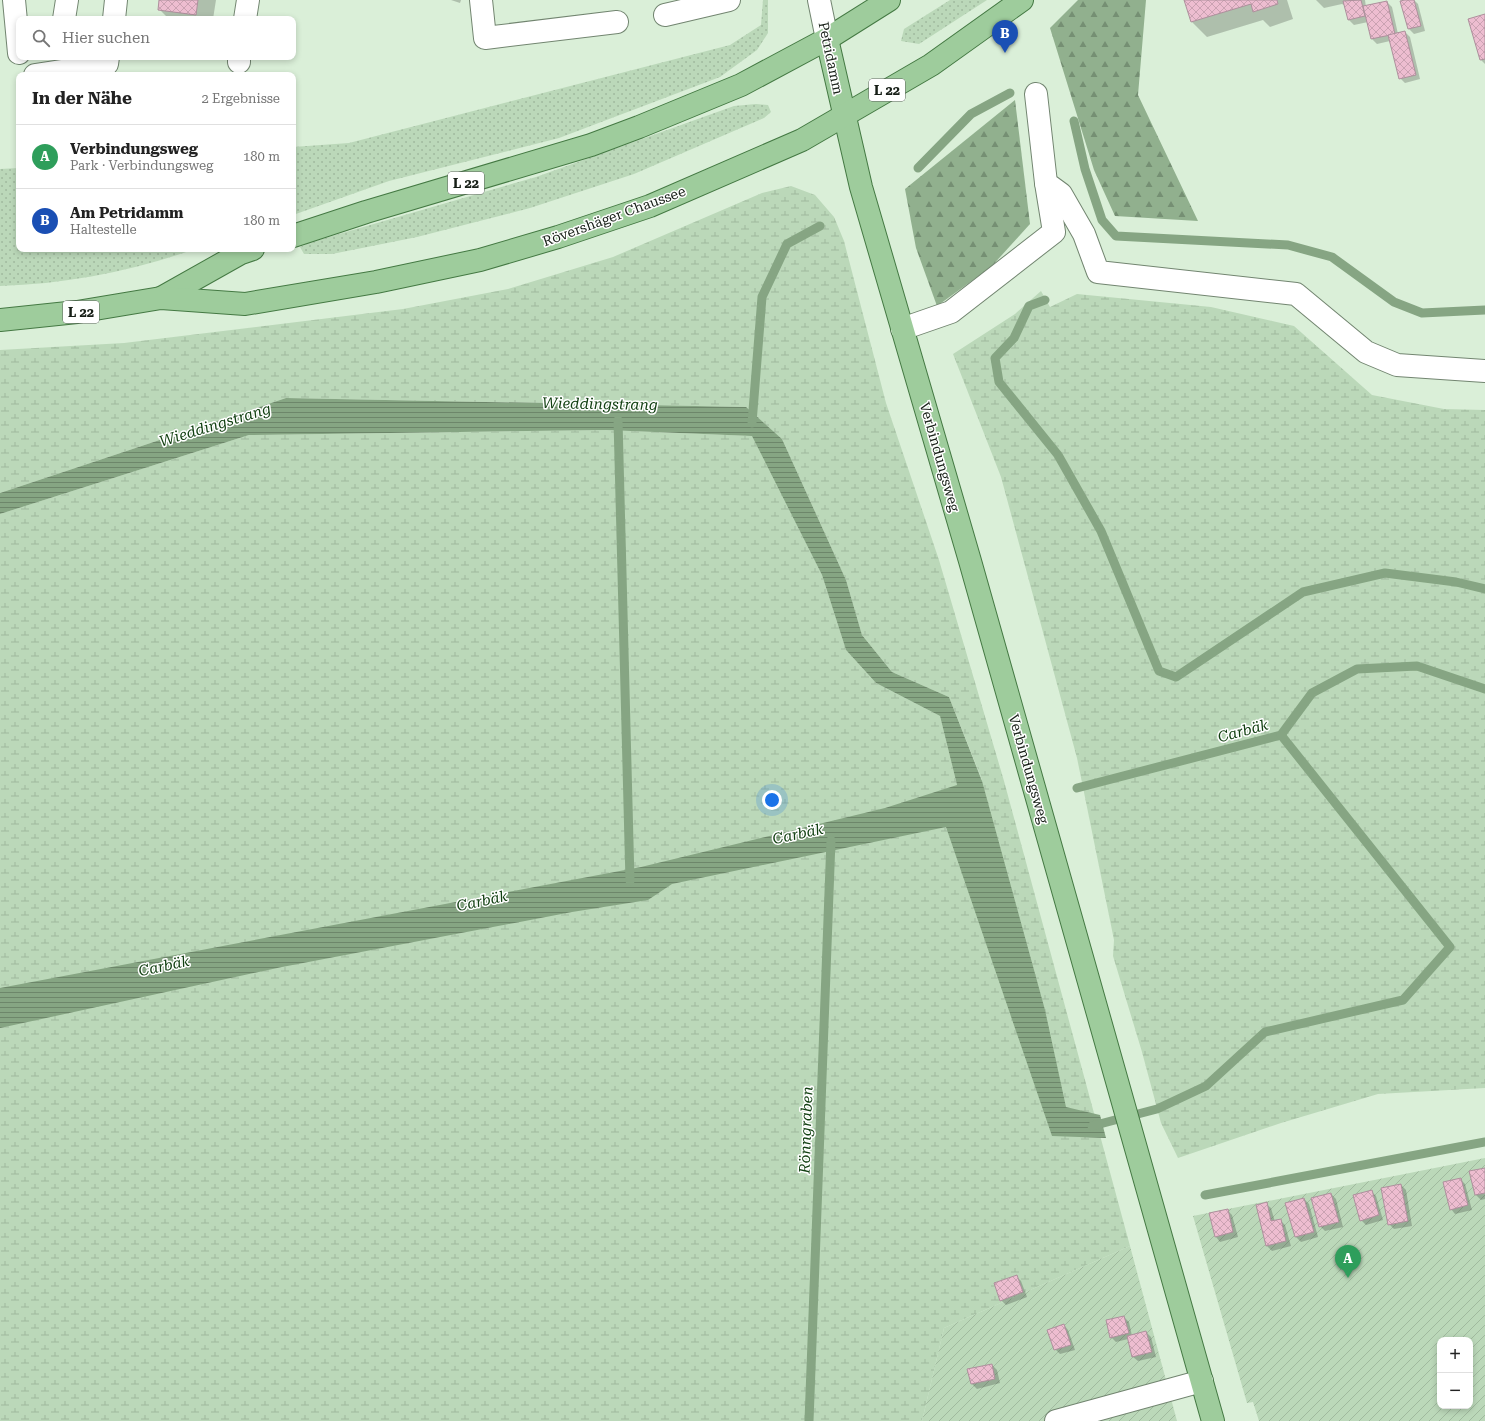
<!DOCTYPE html>
<html lang="de">
<meta charset="utf-8">
<style>
:root{--surface:#fff;--page:#f2f2f2;--text:#222;--muted:#767676;--line:#e0e0e0;--accent:#111827}
body{margin:0;font-family:"Roboto Serif",serif;background:var(--page);color:var(--text)}
.controls{position:absolute;right:12px;bottom:12px;display:grid;overflow:hidden;border-radius:8px;box-shadow:0 2px 6px #0003}
.controls button{width:36px;height:36px;display:grid;place-items:center;padding:0;border:0;border-bottom:1px solid var(--line);background:var(--surface);color:var(--text);font:20px sans-serif}
.you{position:absolute;left:772px;top:800px;width:14px;height:14px;margin:-10px;border:3px solid #fff;border-radius:50%;background:#1a73e8;box-shadow:0 0 0 6px #1a73e833}
.badge{display:grid;place-items:center;width:26px;height:26px;border-radius:50%;background:var(--accent);color:#fff;font-size:13px;font-weight:700}
.pin{position:absolute;translate:-50% -33px;filter:drop-shadow(0 1px 2px #0008)}
.pin::after{content:'';position:absolute;top:21px;width:14px;height:12px;background:inherit;clip-path:polygon(0 0,100% 0,50% 100%)}
.list{margin:0;padding:0;list-style:none}
h2{display:flex;justify-content:space-between;align-items:center;height:52px;margin:0;padding:0 16px;font-size:17px}
h2 small{font-size:13px;font-weight:400;color:var(--muted)}
.list li{display:grid;grid-template-columns:26px 1fr auto;gap:12px;align-items:center;box-sizing:border-box;height:64px;padding:0 16px;border-top:1px solid var(--line)}
.list b{display:block;font-size:15px;white-space:nowrap}
.list p{margin:0;font-size:13px;white-space:nowrap;color:var(--muted)}
.list em{font-size:13px;font-style:normal;color:var(--muted)}
.icon{flex:none;width:22px;height:22px;fill:none;stroke:currentColor;stroke-width:2;stroke-linecap:round;stroke-linejoin:round}
.map{position:relative;flex:none;width:1485px;height:1421px;overflow:hidden}
.search{position:absolute;background:var(--surface);box-shadow:0 2px 6px #0003;left:16px;top:16px;width:280px;height:44px;display:flex;align-items:center;gap:10px;box-sizing:border-box;padding:0 14px;border-radius:8px;color:var(--muted);font-size:15px}
.panel{position:absolute;background:var(--surface);box-shadow:0 2px 6px #0003;left:16px;top:72px;width:280px;height:180px;border-radius:8px}
.map>svg:first-child{display:block}
.grass{fill:url(#grass-dots)}
.forest{fill:url(#forest-firs)}
.wetland{fill:url(#wetland-marsh)}
.garden{fill:url(#garden-furrows);fill-rule:evenodd}
.water{fill:url(#water-rules)}
.shadow{fill:#0003}
.lines{fill:none;stroke-linecap:round;stroke-linejoin:round}
.stream{stroke:#86a583;stroke-width:9}
.building{fill:url(#building-cross-hatch);stroke:#ad909c}
.minor-casing{stroke:#728570;stroke-width:24}
.major-casing{stroke:#447943;stroke-width:24}
.minor{stroke:#fff;stroke-width:22}
.major{stroke:#9ecc9c;stroke-width:22}
.labels{text-anchor:middle;dominant-baseline:central;stroke-width:3;stroke-linejoin:round;paint-order:stroke}
.shield{fill:#fff;stroke:#5d625d;stroke-width:1}
.shield-label{font-size:13px;font-weight:bold;fill:#171f17}
.street-label{font-size:14px;fill:#171f17;stroke:#fff}
.water-label{font-size:15px;font-style:italic;fill:#124012;stroke:#fff}
</style>
<div class="map">
<svg width="1485" height="1421" viewBox="0 0 1485 1421">
<defs>
<pattern id="grass-dots" width="8" height="8" patternUnits="userSpaceOnUse"><rect width="8" height="8" fill="#bbd8b9"/><path d="M2 2h.1M6 6h.1" fill="none" stroke="#a0b99e" stroke-width="1.8" stroke-linecap="round"/></pattern>
<pattern id="forest-firs" width="22" height="20" patternUnits="userSpaceOnUse"><rect width="22" height="20" fill="#91b08e"/><path d="M5 1l3.5 6h-7zM16 11l3.5 6h-7z" fill="#758f73"/></pattern>
<pattern id="wetland-marsh" width="20" height="14" patternUnits="userSpaceOnUse"><rect width="20" height="14" fill="#bbd8b9"/><path d="M1 5h8M5 5V1M11 12h8M15 12V8" fill="none" stroke="#a0b99e"/></pattern>
<pattern id="garden-furrows" width="10" height="10" patternUnits="userSpaceOnUse"><rect width="10" height="10" fill="#bbd8b9"/><path d="M-1 1l2-2M0 10L10 0M9 11l2-2" fill="none" stroke="#a0b99e"/></pattern>
<pattern id="water-rules" width="6" height="5" patternUnits="userSpaceOnUse"><rect width="6" height="5" fill="#86a583"/><path d="M0 2.5h6" fill="none" stroke="#6d866a"/></pattern>
<pattern id="building-cross-hatch" width="8" height="8" patternUnits="userSpaceOnUse"><rect width="8" height="8" fill="#edbdd0"/><path d="M0 0l8 8M0 8l8-8" fill="none" stroke="#caa2b2"/></pattern>
</defs>
<rect width="100%" height="100%" fill="#daefd8"/>
<!-- grass -->
<g class="grass">
<path d="M763 0H768V33L757 50 720 77 559 138 389 181 293 215V147L349 143 730 45 761 25Z"/>
<path d="M950 0H987L919 44 901 41 904 29Z"/>
<path d="M756 104 768 105 771 112 764 118 634 174 530 208 417 237 332 254H304L300 247 308 243 536 177 734 106Z"/>
<path d="M19 168V249H195C133 271 66 284 0 286V169Z"/>
</g>
<!-- forest -->
<g class="forest">
<path d="M1078 0H1146L1138 95 1198 221 1115 216 1094 170 1050 28Z"/>
<path d="M1015 100 1030 224 991 267 937 306 916 248 905 189Z"/>
</g>
<!-- wetland -->
<g class="wetland">
<path d="M791 186 815 195 834 217 844 241 886 403 939 560 1004 781 1130 1246 944 1328 922 1421H0V514L249 435 606 430 753 436 822 575 846 650 876 683 940 716 957 785 982 780 949 697 892 672 862 635 846 580 782 439 745 407 286 398 0 493V350L124 343 403 309 508 289 613 257 762 193Z"/>
<path d="M1041 291 1050 307 1077 294 1211 307 1294 326 1372 395 1444 409 1485 410V1088L1378 1094 1281 1123 1178 1158 1161 1123 1142 1052 1113 956 1114 940 1077 758 1001 477 953 354 1015 314Z"/>
</g>
<!-- garden -->
<g class="garden">
<path d="M1485 1158V1421H1259L1253 1402 1247 1403 1193 1216ZM1440 1340H1470V1406H1440Z"/>
<path d="M1130 1246 1177 1421H922L944 1328Z"/>
</g>
<!-- water -->
<path class="water" d="M286 398 746 407 782 439 846 580 862 635 892 672 949 697 982 781 1045 1010 1066 1107 1100 1115 1106 1138 1052 1136 946 827 672 884 648 900 572 912 282 967 0 1028V988L641 867 885 808 957 785 940 716 876 683 846 650 822 575 752 436 606 430 249 435 0 514V493Z"/>
<!-- shadow -->
<g class="shadow">
<path d="M160 0H216L213 19H169L159 9Z"/>
<path d="M451 0H461L460 3Z"/>
<path d="M1185 0H1287L1293 19 1270 27 1263 20 1207 37 1192 22Z"/>
<path d="M1316 0H1365L1366 7 1387 2 1392 7 1398 34 1405 32 1410 37 1420 79 1405 83 1400 78 1390 41 1377 44 1372 39 1368 22 1354 25 1349 20 1346 6 1342 4 1324 8Z"/>
<path d="M1409 0H1414L1418 4 1425 31 1414 34 1409 29Z"/>
<path d="M1485 15V64L1481 60Z"/>
<path d="M1485 1169V1199L1481 1200 1476 1195 1471 1172Z"/>
<path d="M1460 1179 1465 1184 1472 1210 1455 1214 1451 1209Z"/>
<path d="M1401 1185 1406 1190 1412 1226 1394 1229 1389 1224Z"/>
<path d="M1371 1191 1376 1196 1383 1220 1366 1225 1361 1220Z"/>
<path d="M1331 1194 1336 1199 1343 1227 1325 1231 1320 1226Z"/>
<path d="M1304 1199 1309 1204 1318 1237 1301 1242 1296 1237Z"/>
<path d="M1266 1204 1271 1208 1275 1222 1280 1220 1285 1225 1291 1246 1272 1251 1267 1246 1257 1206Z"/>
<path d="M1227 1210 1232 1215 1238 1237 1220 1242 1216 1237Z"/>
<path d="M1016 1276 1021 1281 1027 1297 1006 1305 1001 1300Z"/>
<path d="M1124 1317 1129 1322 1132 1336 1146 1332 1151 1337 1156 1357 1138 1361 1133 1357 1128 1339 1116 1342 1111 1337Z"/>
<path d="M1064 1325 1068 1330 1075 1350 1060 1354 1055 1349Z"/>
<path d="M992 1365 997 1370 1000 1383 977 1389 972 1384Z"/>
</g>
<g class="lines">
<!-- stream -->
<g class="stream">
<path d="M1074 121 1085 169 1102 220 1116 236 1288 245 1332 257 1394 302 1422 313 1485 310"/>
<path d="M918 168 971 114 1010 93"/>
<path d="M1045 300 1029 306 1014 338 995 358 999 382 1058 455 1101 531 1159 671 1176 677 1303 592 1385 573 1456 582 1485 589"/>
<path d="M618 420 630 881"/>
<path d="M752 423 762 297 787 244 820 226"/>
<path d="M1077 788 1281 735 1312 693 1357 669 1417 666 1485 689"/>
<path d="M1092 1126 1157 1109 1206 1086 1265 1032 1403 1000 1450 947 1281 735"/>
<path d="M1205 1195 1485 1142"/>
<path d="M809 1421 831 840"/>
</g>
</g>
<!-- building -->
<g class="building">
<path d="M159 0H198L196 15 158 10Z"/>
<path d="M1184 0H1277L1278 4 1253 12 1251 4 1191 22Z"/>
<path d="M1361 0 1365 16 1348 20 1343 1Z"/>
<path d="M1405 0H1414L1421 26 1408 29 1400 1Z"/>
<path d="M1387 1 1395 34 1371 39 1363 6Z"/>
<path d="M1485 14V59L1480 60 1468 19Z"/>
<path d="M1405 31 1416 75 1399 79 1388 35Z"/>
<path d="M1485 1168V1193L1475 1195 1469 1171Z"/>
<path d="M1461 1178 1468 1205 1450 1210 1443 1182Z"/>
<path d="M1401 1184 1408 1221 1388 1225 1381 1188Z"/>
<path d="M1372 1190 1379 1215 1360 1221 1353 1195Z"/>
<path d="M1331 1193 1339 1222 1319 1227 1311 1198Z"/>
<path d="M1304 1198 1314 1232 1295 1237 1285 1203Z"/>
<path d="M1267 1202 1271 1221 1281 1219 1286 1241 1266 1246 1256 1205Z"/>
<path d="M1228 1209 1233 1232 1215 1237 1209 1213Z"/>
<path d="M1017 1275 1023 1292 1000 1301 994 1283Z"/>
<path d="M1124 1316 1129 1333 1110 1338 1106 1320Z"/>
<path d="M1064 1324 1071 1345 1054 1350 1047 1330Z"/>
<path d="M1146 1331 1152 1352 1132 1357 1127 1336Z"/>
<path d="M992 1364 995 1379 971 1384 967 1369Z"/>
</g>
<g class="lines">
<defs>
<g id="minor">
<path d="M14 0 19 53"/>
<path d="M481 0 485 38 617 22"/>
<path d="M819 0 827 39"/>
<path d="M665 15 729 0"/>
<path d="M64 19 67 0"/>
<path d="M114 19 116 0"/>
<path d="M245 19 248 0"/>
<path d="M239 62V57"/>
<path d="M35 75 107 64 108 57"/>
<path d="M1036 94 1046 183 1061 194 1084 234 1098 272 1296 294 1366 352 1397 365 1485 371"/>
<path d="M902 329 951 312 1054 232 1046 183"/>
<path d="M1056 1421 1202 1381"/>
</g>
<g id="major">
<path d="M827 39 861 187 970 561 1213 1421"/>
<path d="M293 236 366 212 591 145 639 127 741 85 827 39 889 0"/>
<path d="M161 298 241 253 253 249"/>
<path d="M0 320 77 312 161 298 245 304 376 282 480 260 558 237 650 206 802 140 931 65 1022 0"/>
</g>
</defs>
<!-- minor casing -->
<use href="#minor" class="minor-casing"/>
<!-- major casing -->
<use href="#major" class="major-casing"/>
<!-- minor -->
<use href="#minor" class="minor"/>
<!-- major -->
<use href="#major" class="major"/>
</g>
<g class="labels">
<!-- shield labels -->
<g class="shield">
<rect x="869" y="79" width="36" height="22" rx="3"/>
<rect x="448" y="172" width="36" height="22" rx="3"/>
<rect x="63" y="301" width="36" height="22" rx="3"/>
</g>
<g class="shield-label">
<text x="887" y="90">L 22</text>
<text x="466" y="183">L 22</text>
<text x="81" y="312">L 22</text>
</g>
<!-- street labels -->
<g class="street-label">
<text transform="translate(831 58) rotate(78)">Petridamm</text>
<text transform="translate(614 216) rotate(-20)">Rövershäger Chaussee</text>
<text transform="translate(940 457) rotate(74)">Verbindungsweg</text>
<text transform="translate(1029 769) rotate(74)">Verbindungsweg</text>
</g>
<!-- water labels -->
<g class="water-label">
<text transform="translate(600 404) rotate(1)">Wieddingstrang</text>
<text transform="translate(215 425) rotate(-17)">Wieddingstrang</text>
<text transform="translate(1243 731) rotate(-15)">Carbäk</text>
<text transform="translate(798 834) rotate(-12)">Carbäk</text>
<text transform="translate(482 901) rotate(-12)">Carbäk</text>
<text transform="translate(164 966) rotate(-12)">Carbäk</text>
<text transform="translate(806 1130) rotate(-88)">Rönngraben</text>
</g>
</g>
</svg>
<div class="controls">
<button>+</button>
<button>−</button>
</div>
<div class="you"></div>
<div class="pin badge" style="left:1348px;top:1278px;background:#2e9e5b">A</div>
<div class="pin badge" style="left:1005px;top:53px;background:#1a4fb4">B</div>
<div class="search"><svg class="icon" aria-label="search" viewBox="0 0 24 24"><circle cx="10" cy="10" r="6"/><path d="M15 15l6 6"/></svg>Hier suchen</div>
<section class="panel">
<h2>In der Nähe<small>2 Ergebnisse</small></h2>
<ul class="list">
<li><span class="badge" style="background:#2e9e5b">A</span><div><b>Verbindungsweg</b><p>Park · Verbindungsweg</p></div><em>180 m</em></li>
<li><span class="badge" style="background:#1a4fb4">B</span><div><b>Am Petridamm</b><p>Haltestelle</p></div><em>180 m</em></li>
</ul>
</section>
</div>
